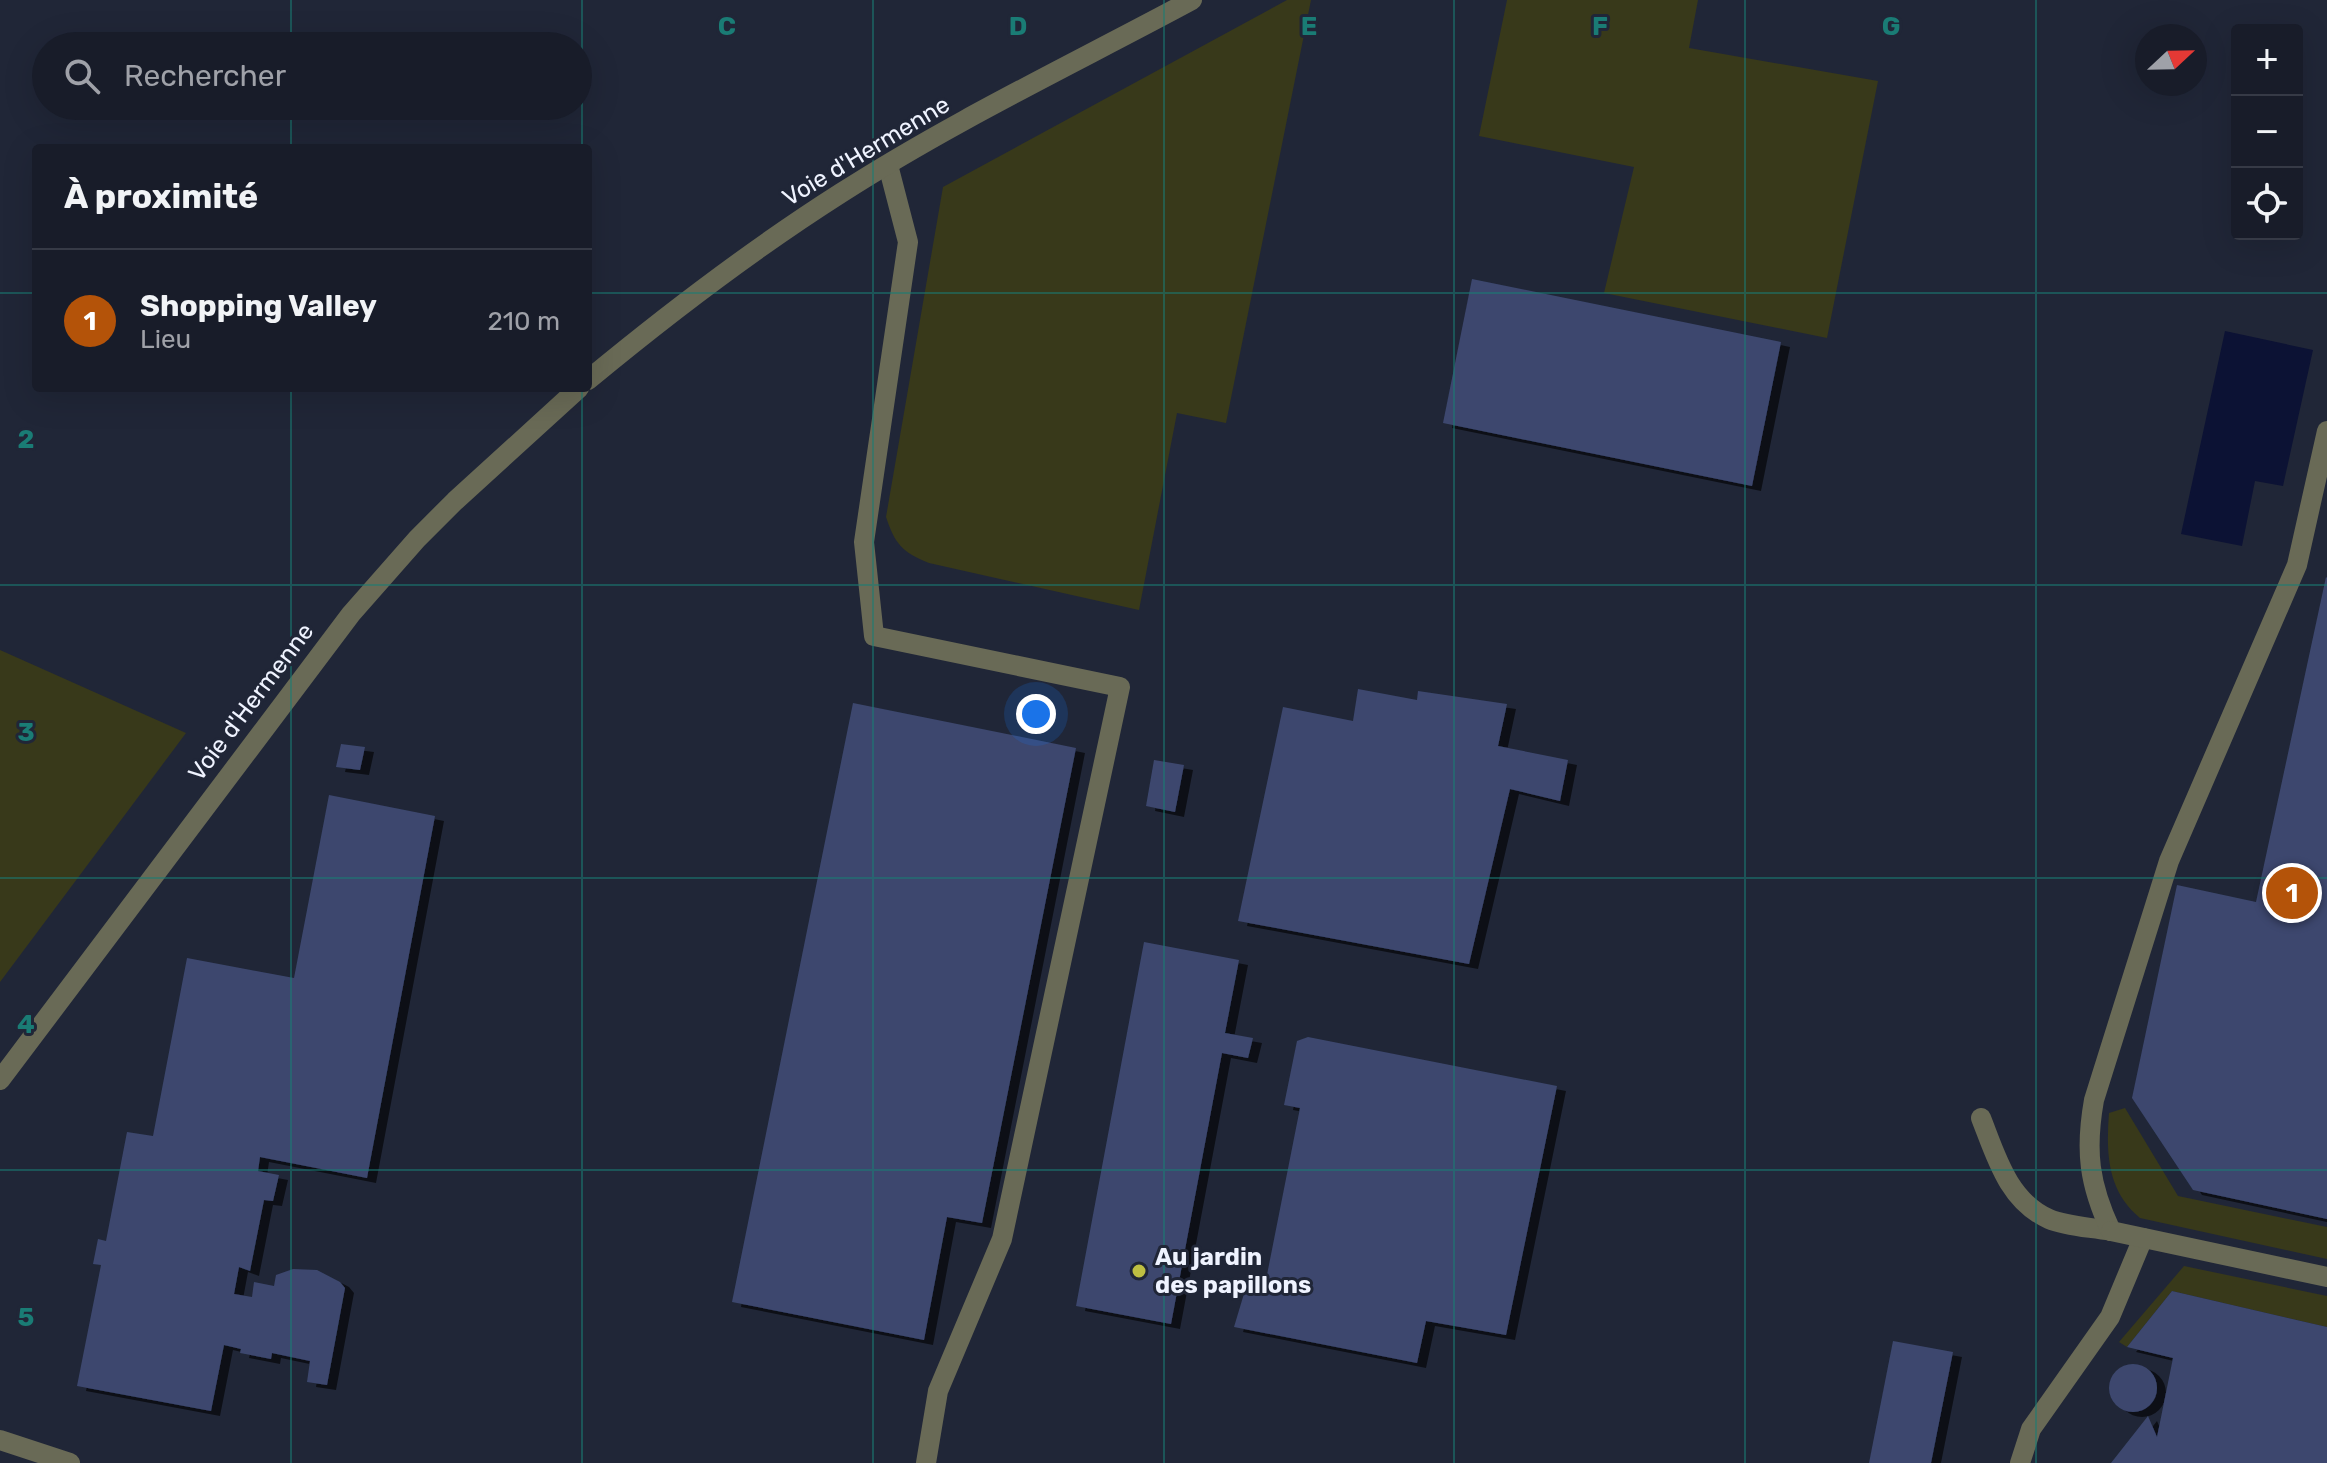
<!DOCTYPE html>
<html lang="fr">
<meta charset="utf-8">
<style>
:root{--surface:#181c29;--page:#212531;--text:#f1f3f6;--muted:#9fa1a8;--line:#363a46;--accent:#b45309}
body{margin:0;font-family:Rubik,sans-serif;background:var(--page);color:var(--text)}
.controls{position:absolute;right:24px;top:24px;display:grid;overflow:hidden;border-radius:8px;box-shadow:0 8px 32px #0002}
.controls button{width:72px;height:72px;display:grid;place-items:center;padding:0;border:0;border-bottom:2px solid var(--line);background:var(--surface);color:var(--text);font:40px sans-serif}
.compass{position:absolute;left:2135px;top:24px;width:72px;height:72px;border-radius:50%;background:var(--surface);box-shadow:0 8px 32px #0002;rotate:68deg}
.you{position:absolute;left:1036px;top:714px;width:28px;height:28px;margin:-20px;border:6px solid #fff;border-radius:50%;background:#1a73e8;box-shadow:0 0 0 12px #1a73e833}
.badge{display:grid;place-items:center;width:52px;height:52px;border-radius:50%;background:var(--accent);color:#fff;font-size:26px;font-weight:700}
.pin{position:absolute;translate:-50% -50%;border:4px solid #fff;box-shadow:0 2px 8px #0006}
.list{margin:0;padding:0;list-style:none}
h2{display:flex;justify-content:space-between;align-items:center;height:104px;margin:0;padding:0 32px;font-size:34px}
h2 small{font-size:26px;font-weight:400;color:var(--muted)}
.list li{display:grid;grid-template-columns:52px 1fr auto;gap:24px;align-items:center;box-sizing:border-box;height:144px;padding:0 32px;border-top:2px solid var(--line)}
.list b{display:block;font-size:30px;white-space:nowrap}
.list p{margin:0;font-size:26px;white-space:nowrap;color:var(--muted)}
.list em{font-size:26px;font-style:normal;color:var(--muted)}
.icon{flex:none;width:44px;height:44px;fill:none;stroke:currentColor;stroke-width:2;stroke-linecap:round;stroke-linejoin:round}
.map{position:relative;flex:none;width:2327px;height:1463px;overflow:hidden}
.search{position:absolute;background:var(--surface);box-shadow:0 8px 32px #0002;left:32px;top:32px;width:560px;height:88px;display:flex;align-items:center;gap:20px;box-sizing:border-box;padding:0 28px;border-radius:44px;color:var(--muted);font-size:30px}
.panel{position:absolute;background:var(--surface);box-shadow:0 8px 32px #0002;left:32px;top:144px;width:560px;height:248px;border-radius:8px}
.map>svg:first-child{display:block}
.green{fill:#38391a}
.water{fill:#0c1234}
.building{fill:#3c476e;filter:url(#shadow)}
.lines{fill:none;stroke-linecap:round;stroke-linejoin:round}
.service{stroke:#696a56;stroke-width:20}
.minor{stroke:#696a56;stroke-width:20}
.tertiary{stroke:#696a56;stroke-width:20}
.grid{fill:none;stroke:#1a7c75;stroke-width:2;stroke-opacity:0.55}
.poi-dot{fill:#bebf42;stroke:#202637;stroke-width:3}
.labels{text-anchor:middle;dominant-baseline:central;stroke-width:6;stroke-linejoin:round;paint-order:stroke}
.street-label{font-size:24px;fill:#eff3ff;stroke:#202637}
.poi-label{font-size:24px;font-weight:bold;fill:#eff3ff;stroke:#202637;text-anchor:start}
.grid-label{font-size:26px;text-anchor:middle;font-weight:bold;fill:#1a7c75;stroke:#202637;stroke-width:6;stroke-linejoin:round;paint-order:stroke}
</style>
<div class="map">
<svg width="2327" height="1463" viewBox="0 0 2327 1463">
<defs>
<filter id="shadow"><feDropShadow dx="9" dy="5" stdDeviation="0" flood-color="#0009"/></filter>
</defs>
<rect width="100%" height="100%" fill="#202637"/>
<!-- green -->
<g class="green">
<path d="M1287 0H1311L1226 423 1177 413 1139 610 929 563C902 552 895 544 886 517L943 187Z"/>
<path d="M1507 0H1698L1689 48 1878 81 1827 338 1604 293 1634 167 1479 136Z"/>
<path d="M0 650 186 733 0 982Z"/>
<path d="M2125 1108 2178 1196 2327 1227V1259L2140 1218C2107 1191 2106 1153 2109 1113Z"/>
<path d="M2184 1266 2327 1296V1327L2172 1291 2127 1347 2119 1342Z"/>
</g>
<!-- water -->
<path class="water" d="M2225 331 2313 350 2283 486 2255 481 2242 546 2181 534Z"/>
<!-- building -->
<g class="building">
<path d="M1472 279 1781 342 1752 486 1443 423Z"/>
<path d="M2326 577 2327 578V1219L2193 1190 2132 1098 2177 885 2256 902Z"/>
<path d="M1358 689 1417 700 1418 691 1507 704 1498 746 1568 760 1560 801 1510 789 1469 964 1238 921 1283 707 1353 721Z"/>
<path d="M853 703 1076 748 982 1223 947 1217 924 1340 732 1302Z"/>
<path d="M341 744 365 747 360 770 336 767Z"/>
<path d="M1154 760 1184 765 1175 812 1146 806Z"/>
<path d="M329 795 435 816 367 1178 260 1157 258 1171 279 1175 273 1201 264 1200 250 1271 239 1267 234 1294 252 1297 254 1282 274 1286 276 1275 293 1269 317 1270 340 1282 345 1288 327 1385 307 1382 310 1361 272 1353 271 1359 240 1353 241 1349 224 1345 211 1411 77 1386 101 1265 93 1264 98 1239 106 1241 127 1132 153 1136 187 958 294 978Z"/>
<path d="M1144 942 1239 960 1225 1033 1253 1038 1248 1058 1222 1053 1171 1324 1076 1306Z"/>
<path d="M1308 1037 1557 1086 1506 1335 1426 1321 1417 1363 1234 1327 1246 1287 1264 1290 1300 1108 1284 1105 1297 1041Z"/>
<path d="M2172 1291 2327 1327V1463H2111L2148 1416 2157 1437 2173 1358 2127 1347Z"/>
<path d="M1893 1341 1953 1352 1931 1463H1869Z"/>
<circle cx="2133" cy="1388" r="24"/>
</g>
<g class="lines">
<!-- service -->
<g class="service">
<path d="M888 165 908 242 864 542 874 636 1120 687 1002 1239 938 1391 926 1463"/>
<path d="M1981 1118C1996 1156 2008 1201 2049 1219 2068 1227 2091 1227 2111 1231"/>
<path d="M2111 1231C2089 1184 2085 1151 2094 1100L2169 861 2297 565 2327 431"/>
<path d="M2020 1463 2031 1429 2110 1317 2143 1238"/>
</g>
<!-- minor -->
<g class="minor">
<path d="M588 380C669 313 753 249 841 193 953 121 1075 63 1192 0"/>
<path d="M0 1080 351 614 417 539 455 501 579 388"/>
<path d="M2111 1231 2327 1277"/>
</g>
<!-- tertiary -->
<path class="tertiary" d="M0 1440 70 1463"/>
</g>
<!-- grid -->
<path class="grid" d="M291 0V46M582 0V148M873 0V1463M1164 0V1463M1454 0V1463M1745 0V1463M2036 0V1463M291 106V148M0 293H36M588 293H2327M291 388V1463M582 388V1463M0 585H2327M0 878H2327M0 1170H2327"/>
<!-- markers -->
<circle class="poi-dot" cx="1139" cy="1271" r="8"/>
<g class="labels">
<!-- street labels -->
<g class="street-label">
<text transform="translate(866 151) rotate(-31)">Voie d'Hermenne</text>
<text transform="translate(251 702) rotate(-53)">Voie d'Hermenne</text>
</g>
<!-- poi labels -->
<g class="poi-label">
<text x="1155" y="1257">Au jardin<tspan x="1155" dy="28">des papillons</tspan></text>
</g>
</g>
<g class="grid-label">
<text x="727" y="35">C</text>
<text x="1018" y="35">D</text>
<text x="1309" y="35">E</text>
<text x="1600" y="35">F</text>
<text x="1891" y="35">G</text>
<text x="26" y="448">2</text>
<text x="26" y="741">3</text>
<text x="26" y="1033">4</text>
<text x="26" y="1326">5</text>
</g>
</svg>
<div class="controls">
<button>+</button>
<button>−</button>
<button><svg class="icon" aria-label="locate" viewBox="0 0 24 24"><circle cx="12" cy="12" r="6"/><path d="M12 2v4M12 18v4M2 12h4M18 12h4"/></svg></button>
</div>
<svg class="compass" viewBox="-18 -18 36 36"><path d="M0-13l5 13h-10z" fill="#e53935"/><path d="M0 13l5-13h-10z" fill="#9fa1a8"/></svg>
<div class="you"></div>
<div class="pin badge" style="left:2292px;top:893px">1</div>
<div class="search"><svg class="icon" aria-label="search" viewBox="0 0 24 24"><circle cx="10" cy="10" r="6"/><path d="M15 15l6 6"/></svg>Rechercher</div>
<section class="panel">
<h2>À proximité<small></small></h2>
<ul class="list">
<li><span class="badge">1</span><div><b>Shopping Valley</b><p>Lieu</p></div><em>210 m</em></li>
</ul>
</section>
</div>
